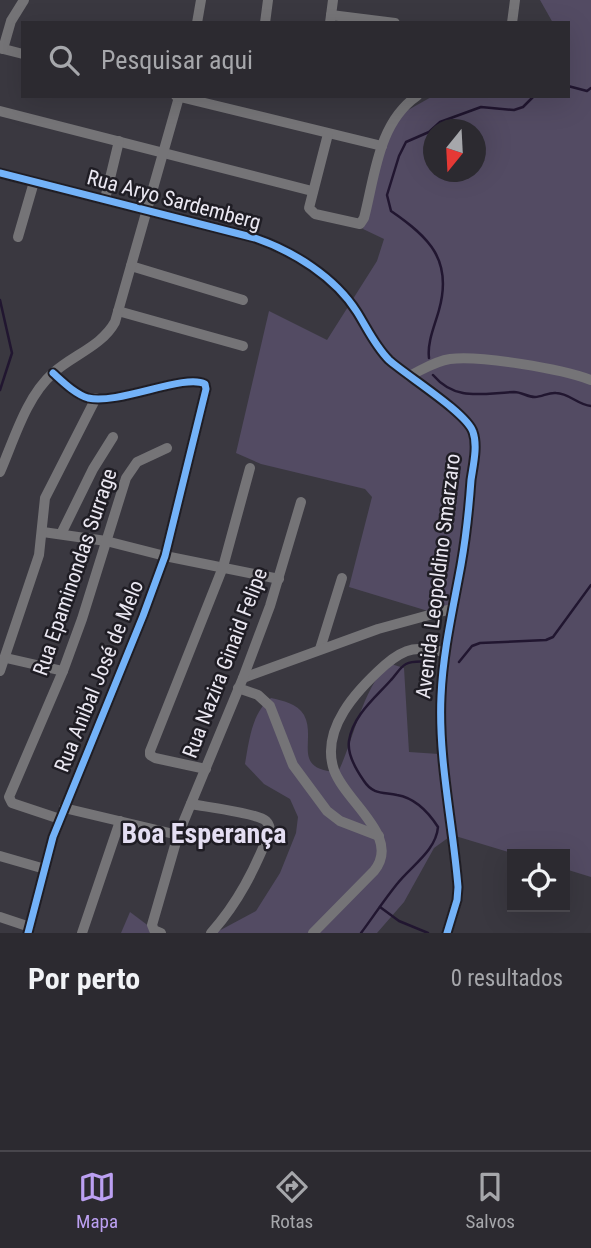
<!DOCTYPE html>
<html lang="pt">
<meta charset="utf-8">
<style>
:root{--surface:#2c2a30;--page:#343238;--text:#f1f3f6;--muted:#a6a7ab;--line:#48464c;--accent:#bca0f2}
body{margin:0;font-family:"Roboto Condensed",sans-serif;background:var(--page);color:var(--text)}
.controls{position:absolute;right:21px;bottom:21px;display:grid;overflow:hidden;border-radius:0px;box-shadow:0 7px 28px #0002}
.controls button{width:63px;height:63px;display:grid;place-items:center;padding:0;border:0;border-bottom:2px solid var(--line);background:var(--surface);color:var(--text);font:35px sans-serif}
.compass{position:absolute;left:423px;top:119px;width:63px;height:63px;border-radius:50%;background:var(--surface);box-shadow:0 7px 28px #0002;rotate:198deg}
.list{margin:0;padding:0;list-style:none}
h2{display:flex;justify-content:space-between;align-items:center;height:91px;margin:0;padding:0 28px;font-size:30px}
h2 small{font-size:23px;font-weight:400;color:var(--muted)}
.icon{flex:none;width:38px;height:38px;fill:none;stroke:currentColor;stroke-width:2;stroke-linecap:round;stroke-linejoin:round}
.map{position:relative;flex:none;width:591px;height:933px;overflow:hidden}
.search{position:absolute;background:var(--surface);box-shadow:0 7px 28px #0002;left:21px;right:21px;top:21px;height:77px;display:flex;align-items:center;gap:18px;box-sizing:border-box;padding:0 24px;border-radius:0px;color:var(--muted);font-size:26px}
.sheet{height:217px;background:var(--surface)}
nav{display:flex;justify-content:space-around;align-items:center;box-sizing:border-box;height:98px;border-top:2px solid var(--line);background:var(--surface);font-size:19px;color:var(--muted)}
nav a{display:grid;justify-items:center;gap:4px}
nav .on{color:var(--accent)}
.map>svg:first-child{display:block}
.green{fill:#534b63;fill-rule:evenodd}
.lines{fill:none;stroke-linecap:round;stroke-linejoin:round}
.stream{stroke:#211630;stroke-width:2.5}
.minor{stroke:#757477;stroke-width:10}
.cycleway-casing{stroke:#1f1d24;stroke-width:11}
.cycleway{stroke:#73b2f8;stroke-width:7}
.labels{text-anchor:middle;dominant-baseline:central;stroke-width:5;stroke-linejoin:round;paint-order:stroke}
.street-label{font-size:21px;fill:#ebe8f2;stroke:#1f1d24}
.district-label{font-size:28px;font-weight:bold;fill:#e4def2;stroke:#1f1d24}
</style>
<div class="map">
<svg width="591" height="933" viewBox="0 0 591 933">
<rect width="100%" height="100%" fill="#3a3840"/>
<!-- green -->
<g class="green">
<path d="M540 0H591V877L565 869V854H515L452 835 434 848 404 902 377 933H215L256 911 280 873 296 833 298 817 290 799 264 784 245 764C249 741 252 712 271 698 283 701 297 703 304 715 317 739 290 770 338 772 353 743 364 681 391 664L404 668 409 752 439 754 451 618 349 587 372 497 365 489 261 464 236 453 269 311 327 340 377 261 384 239 363 229 381 154 401 114 433 96H568V23H553ZM434 130H476V172H434Z"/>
<path d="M130 912 158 933H121Z"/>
</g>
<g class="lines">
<!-- stream -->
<g class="stream">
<path d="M568 86 587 91 591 88"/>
<path d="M0 300 12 353 0 390"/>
<path d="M429 358C427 342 435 325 439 310 453 260 429 237 391 211L387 195 399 156 406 142 429 132 440 122 481 107 514 110 523 107 534 96"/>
<path d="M433 375C456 402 483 393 514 392 522 392 527 397 535 397 542 397 549 392 556 393 569 393 578 405 591 406"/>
<path d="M459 662 472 646 480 643 546 640 553 637 591 585"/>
<path d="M380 907 399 921 428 933"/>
<path d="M361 933C373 917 384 900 397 884 411 866 436 851 438 827 429 813 415 798 397 795 384 792 373 795 364 781 357 771 347 754 349 741 353 715 375 698 391 680 396 675 400 667 406 664 414 660 424 662 433 662"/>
</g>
<!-- minor -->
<g class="minor">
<path d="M331 15 395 23"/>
<path d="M197 23 201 0"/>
<path d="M265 23 268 0"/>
<path d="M330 23 333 0"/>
<path d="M512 23 515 0"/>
<path d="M0 48 23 54"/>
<path d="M3 49 11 21 24 0"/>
<path d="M176 96 382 146"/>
<path d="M0 111 312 191"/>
<path d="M328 134 309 208 315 214 360 224 364 218C375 176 378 123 417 96"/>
<path d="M0 173 255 238C293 251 335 277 357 312 367 328 375 346 389 360 407 376 467 413 473 432 478 446 473 466 471 480 469 508 466 537 461 565 453 609 443 651 441 696 438 759 453 824 458 887L457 900 447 933"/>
<path d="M105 199 119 141"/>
<path d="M18 237 34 182"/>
<path d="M131 266 243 300"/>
<path d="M118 311 243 346"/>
<path d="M409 376C422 370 435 361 450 359 480 355 562 369 591 380"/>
<path d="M0 472C14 440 26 397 53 373 73 355 102 346 115 322L179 97"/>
<path d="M43 532 106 541 165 556 279 579"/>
<path d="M61 534 93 469 113 437"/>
<path d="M320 649 342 578"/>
<path d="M6 658 63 671"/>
<path d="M0 671 39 555 45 498 96 398"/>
<path d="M243 678 378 629 451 609"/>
<path d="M238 688 258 695 270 706 293 765 327 811 340 821 379 836"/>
<path d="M206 769 155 758 150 755V751L223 567 250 468"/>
<path d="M191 804C206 807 257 813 266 821 270 825 269 826 270 831 255 869 238 903 211 933"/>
<path d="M64 808 178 835"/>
<path d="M60 819 12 803 9 797 63 671 82 619 126 478 137 462 167 448"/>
<path d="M0 856 45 869"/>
<path d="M0 917 30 927"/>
<path d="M28 933 53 837 143 616 165 556 206 389 205 384C185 373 119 405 88 398 75 394 63 382 53 373"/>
<path d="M82 933 120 821"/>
<path d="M161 933 154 930 152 925 178 835 243 678 270 606 301 502"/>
<path d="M313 933 374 871C402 837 346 803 334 770 320 729 357 690 385 665 407 646 417 647 444 652"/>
</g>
<defs>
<g id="cycleway">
<path d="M0 173 255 238C293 251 335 277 357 312 367 328 375 346 389 360 407 376 467 413 473 432 478 446 473 466 471 480 469 508 466 537 461 565 453 609 443 651 441 696 438 759 453 824 458 887L457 900 447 933"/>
<path d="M28 933 53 837 143 616 165 556 206 389 205 384C185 373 119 405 88 398 75 394 63 382 53 373"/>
</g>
</defs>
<!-- cycleway casing -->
<use href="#cycleway" class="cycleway-casing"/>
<!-- cycleway -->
<use href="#cycleway" class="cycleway"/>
</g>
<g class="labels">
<!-- street labels -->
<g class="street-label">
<text transform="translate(174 200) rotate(15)">Rua Aryo Sardemberg</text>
<text transform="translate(75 572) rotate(-71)">Rua Epaminondas Surrage</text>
<text transform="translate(438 576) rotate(-83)">Avenida Leopoldino Smarzaro</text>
<text transform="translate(225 663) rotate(-69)">Rua Nazira Ginaid Felipe</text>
<text transform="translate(99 676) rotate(-68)">Rua Anibal José de Melo</text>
</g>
<!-- district labels -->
<g class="district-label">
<text x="204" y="833">Boa Esperança</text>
</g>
</g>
</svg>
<div class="controls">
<button><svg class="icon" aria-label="locate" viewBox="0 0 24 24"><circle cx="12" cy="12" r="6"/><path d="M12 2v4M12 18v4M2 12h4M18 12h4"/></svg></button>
</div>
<svg class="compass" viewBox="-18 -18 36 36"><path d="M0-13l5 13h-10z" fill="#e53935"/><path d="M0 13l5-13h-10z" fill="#a6a7ab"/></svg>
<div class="search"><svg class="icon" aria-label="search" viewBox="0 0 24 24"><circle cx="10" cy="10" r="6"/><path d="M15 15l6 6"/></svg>Pesquisar aqui</div>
</div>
<section class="sheet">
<h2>Por perto<small>0 resultados</small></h2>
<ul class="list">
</ul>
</section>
<nav>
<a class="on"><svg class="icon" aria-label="map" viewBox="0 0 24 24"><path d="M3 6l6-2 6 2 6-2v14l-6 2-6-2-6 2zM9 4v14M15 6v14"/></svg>Mapa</a>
<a><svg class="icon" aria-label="directions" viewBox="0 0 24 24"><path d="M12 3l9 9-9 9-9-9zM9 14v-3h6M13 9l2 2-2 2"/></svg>Rotas</a>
<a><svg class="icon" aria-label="saved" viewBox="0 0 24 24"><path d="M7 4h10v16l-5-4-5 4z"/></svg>Salvos</a>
</nav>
